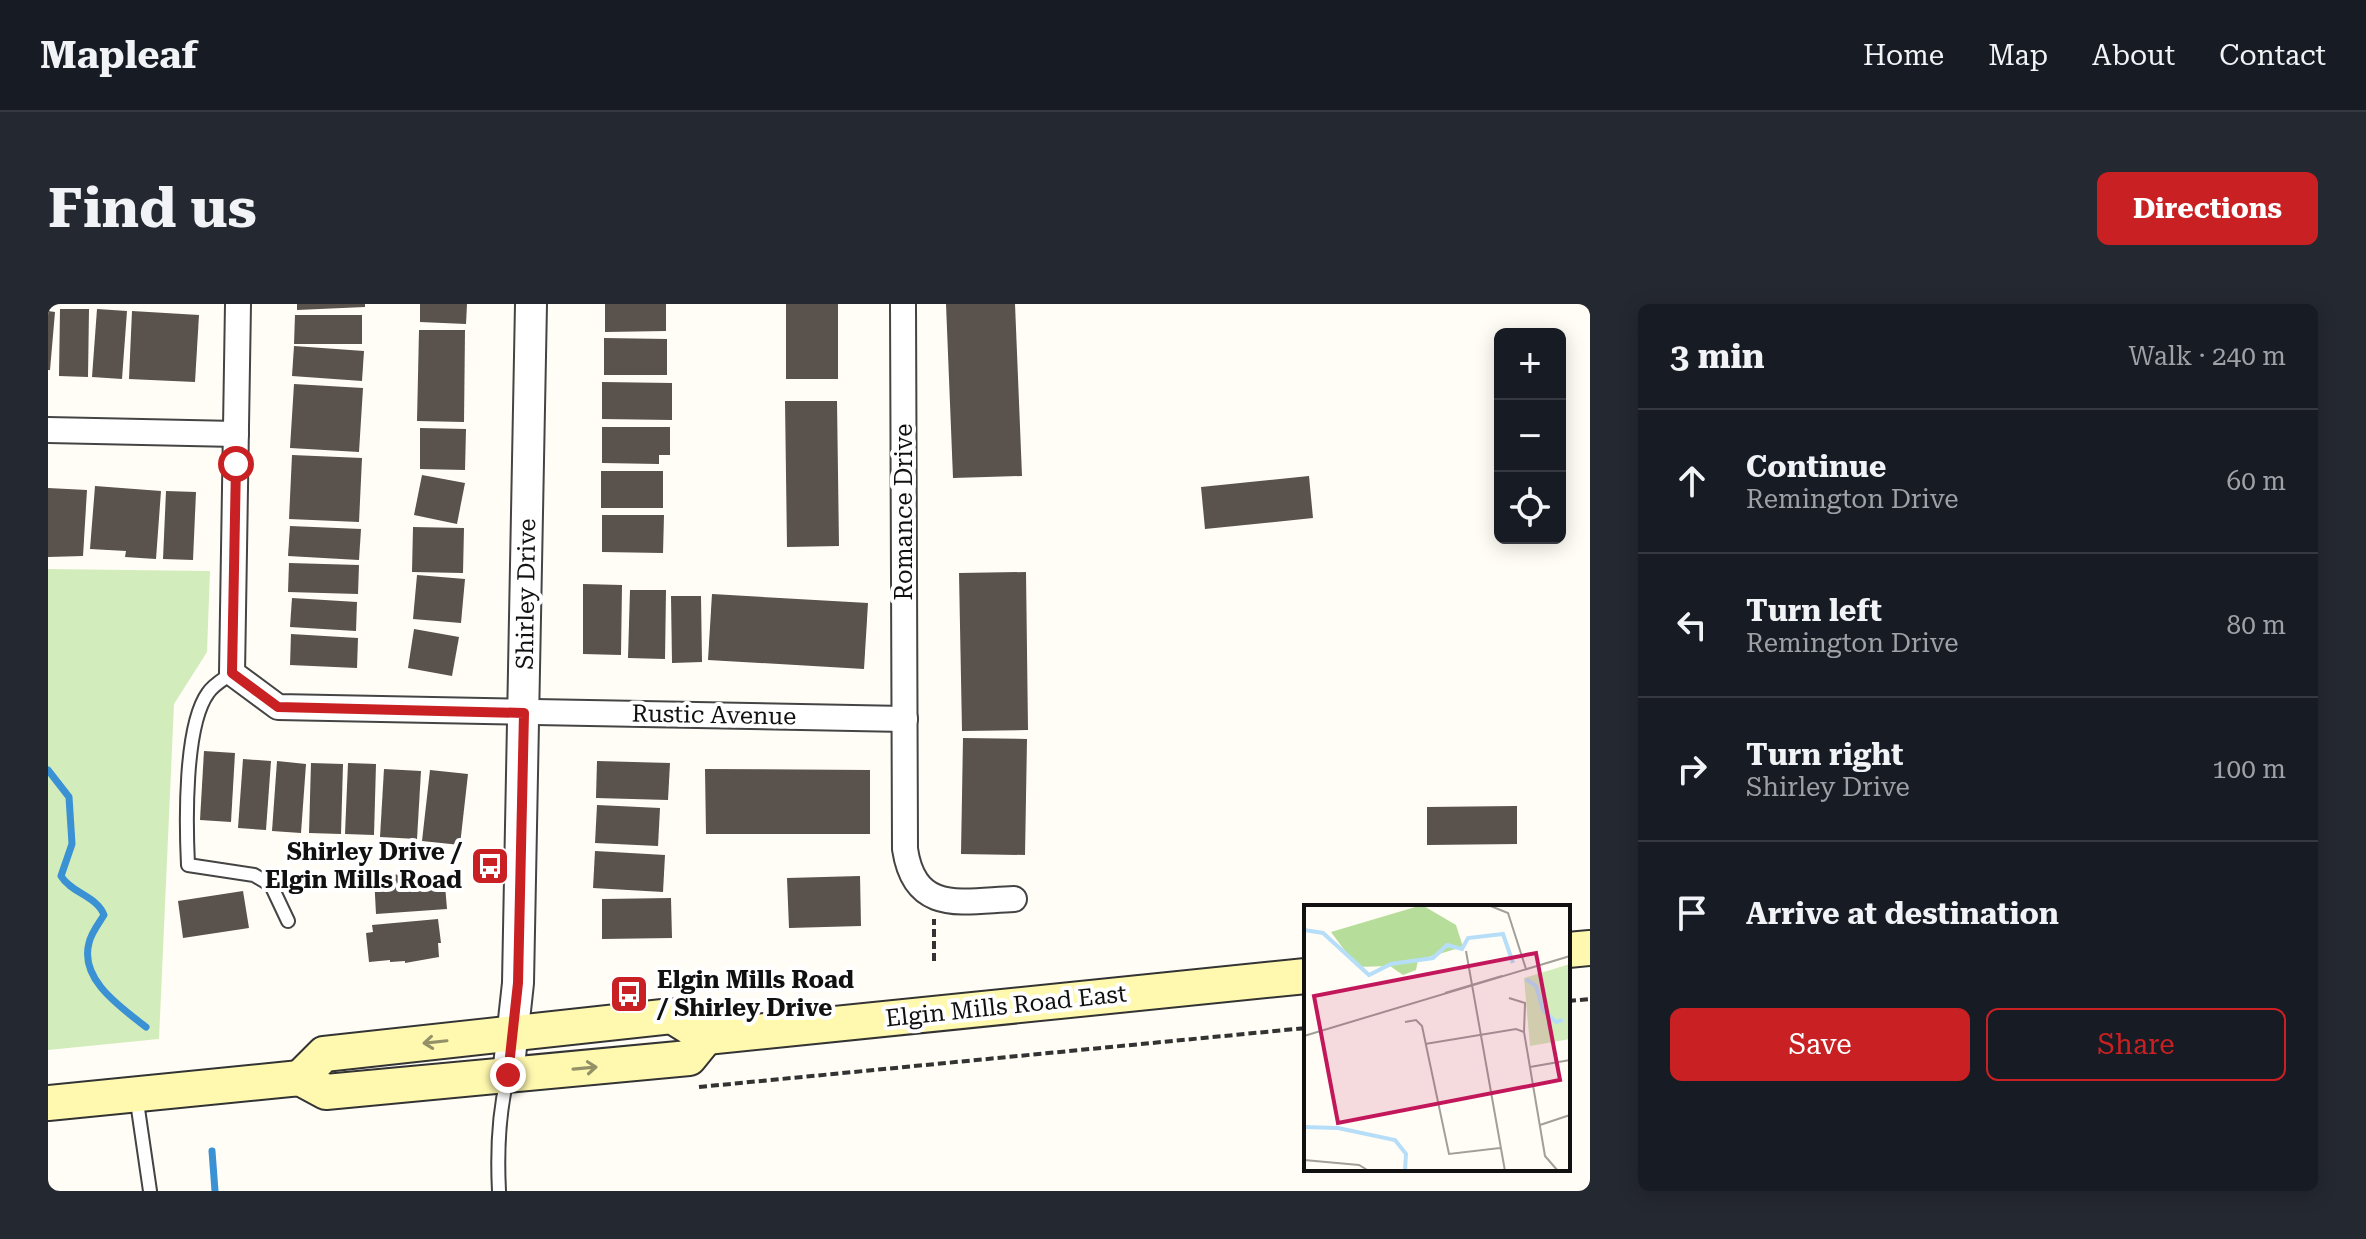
<!DOCTYPE html>
<meta charset="utf-8">
<style>
:root{--surface:#171b24;--page:#242831;--text:#f1f3f6;--muted:#9ea1a6;--line:#363941;--accent:#c92123}
body{margin:0;font-family:"Roboto Serif",serif;background:var(--page);color:var(--text)}
.controls{position:absolute;right:24px;top:24px;display:grid;overflow:hidden;border-radius:12px;box-shadow:0 4px 20px #0003}
.controls button{width:72px;height:72px;display:grid;place-items:center;padding:0;border:0;border-bottom:2px solid var(--line);background:var(--surface);color:var(--text);font:40px sans-serif}
.stop{position:absolute;width:24px;height:24px;margin:-18px;border:6px solid #c92123;border-radius:50%;background:#fff}
.stop.end{background:#c92123;border-color:#fff;box-shadow:0 2px 8px #0008}
.list{margin:0;padding:0;list-style:none}
h2{display:flex;justify-content:space-between;align-items:center;height:104px;margin:0;padding:0 32px;font-size:34px}
h2 small{font-size:26px;font-weight:400;color:var(--muted)}
.list li{display:grid;grid-template-columns:52px 1fr auto;gap:24px;align-items:center;box-sizing:border-box;height:144px;padding:0 32px;border-top:2px solid var(--line)}
.list b{display:block;font-size:30px;white-space:nowrap}
.list p{margin:0;font-size:26px;white-space:nowrap;color:var(--muted)}
.list em{font-size:26px;font-style:normal;color:var(--muted)}
.actions{display:flex;gap:16px;padding:24px 32px}
.actions a{flex:1;padding:18px 0;border:2px solid var(--accent);border-radius:12px;text-align:center;font-size:28px;color:var(--accent)}
.actions .main{background:var(--accent);color:#fff}
.icon{flex:none;width:44px;height:44px;fill:none;stroke:currentColor;stroke-width:2;stroke-linecap:round;stroke-linejoin:round}
.map{position:relative;flex:none;width:1542px;height:887px;overflow:hidden;border-radius:12px}
header{display:flex;align-items:center;gap:48px;box-sizing:border-box;height:112px;padding:0 40px;background:var(--surface);border-bottom:2px solid var(--line)}
header strong{font-size:38px}
nav{display:flex;gap:44px;margin-inline-start:auto;font-size:28px}
.intro{display:flex;align-items:center;justify-content:space-between;box-sizing:border-box;height:192px;padding:0 48px}
h1{margin:0;font-size:56px}
.button{padding:20px 36px;border-radius:12px;background:var(--accent);color:#fff;font-size:28px;font-weight:700}
main{display:flex;gap:48px;padding:0 48px}
aside{flex:1;background:var(--surface);border-radius:12px;box-shadow:0 4px 20px #0003}
.map>svg:first-child{display:block}
.green{fill:#d3ecbb}
.lines{fill:none;stroke-linecap:round;stroke-linejoin:round}
.stream{stroke:#3a91d4;stroke-width:7}
.building{fill:#5a524c}
.service-casing{stroke:#444;stroke-width:16}
.minor-casing{stroke:#444;stroke-width:28}
.tertiary-casing{stroke:#444;stroke-width:34}
.secondary-casing{stroke:#333;stroke-width:38}
.path{stroke:#333;stroke-width:4;stroke-dasharray:8 4;stroke-linecap:butt}
.service{stroke:#fff;stroke-width:12}
.minor{stroke:#fff;stroke-width:24}
.tertiary{stroke:#fff;stroke-width:30}
.secondary{stroke:#fff9b0;stroke-width:34}
.oneway{stroke:#949168}
.route{stroke:#c92123;stroke-width:10}
.labels{text-anchor:middle;dominant-baseline:central;stroke-width:8;stroke-linejoin:round;paint-order:stroke}
.street-label{font-size:24px;fill:#111;stroke:#fff}
.poi-label{font-size:24px;font-weight:bold;fill:#111;stroke:#fff;text-anchor:end}
.inset-river{fill:none;stroke:#b7def9;stroke-width:4}
.inset-road{fill:none;stroke:#a09f9a;stroke-width:2}
.view{fill:#c2185b;fill-opacity:0.15;stroke:#c2185b;stroke-width:4}
.inset-edge{fill:none;stroke:#111;stroke-width:4}
</style>
<header>
<strong>Mapleaf</strong>
<nav><a>Home</a><a>Map</a><a>About</a><a>Contact</a></nav>
</header>
<div class="intro"><h1>Find us</h1><a class="button">Directions</a></div>
<main>
<div class="map">
<svg width="1542" height="887" viewBox="0 0 1542 887">
<rect width="100%" height="100%" fill="#fffdf5"/>
<!-- green -->
<path class="green" d="M0 265 162 267 159 348 126 400 111 735 0 746Z"/>
<g class="lines">
<!-- stream -->
<g class="stream">
<path d="M0 466 21 493 24 540 13 572C23 589 49 592 56 611 51 619 43 629 41 639 31 676 74 704 98 723"/>
<path d="M164 847 167 887"/>
</g>
</g>
<!-- building -->
<g class="building">
<path d="M249 0H317V3L249 6Z"/>
<path d="M372 0H419L418 20 372 18Z"/>
<path d="M557 0H618V27L557 28Z"/>
<rect x="738" y="0" width="52" height="75"/>
<path d="M898 0H967L974 172 905 174Z"/>
<path d="M12 5H41L40 73 11 72Z"/>
<path d="M49 5 79 7 74 75 44 73Z"/>
<path d="M0 7 7 8 2 66H0Z"/>
<path d="M84 7 151 11 147 78 81 75Z"/>
<path d="M247 11H314V40H246Z"/>
<path d="M371 26H417L416 118 369 117Z"/>
<path d="M556 34 619 35V71H556Z"/>
<path d="M246 42 316 47 314 77 244 72Z"/>
<path d="M554 78 624 79V116L554 115Z"/>
<path d="M246 80 315 84 311 148 242 144Z"/>
<path d="M737 97H789L791 242 739 243Z"/>
<path d="M554 123H622V151H611V160L554 159Z"/>
<path d="M372 124 418 125 417 166 372 165Z"/>
<path d="M244 151 314 154 311 218 241 215Z"/>
<rect x="553" y="167" width="62" height="37"/>
<path d="M374 171 417 179 409 220 366 211Z"/>
<path d="M1261 172 1265 214 1157 225 1153 183Z"/>
<path d="M47 182 113 187 108 255 77 253 78 247 42 245Z"/>
<path d="M0 184 39 186 35 252 0 253Z"/>
<path d="M118 187 148 188 145 256 115 255Z"/>
<path d="M554 211H616L615 249 554 248Z"/>
<path d="M242 222 313 225 311 256 240 252Z"/>
<path d="M365 223 416 224 415 269 364 268Z"/>
<path d="M241 259 311 261 310 290 240 288Z"/>
<path d="M978 268 980 426 914 427 911 269Z"/>
<path d="M369 271 417 275 413 319 365 315Z"/>
<path d="M535 280 574 281 573 351 535 350Z"/>
<path d="M582 286H618L617 355 580 354Z"/>
<path d="M664 290 820 299 816 365 660 356Z"/>
<path d="M623 292H653L654 358 624 359Z"/>
<path d="M244 294 309 298 308 327 242 323Z"/>
<path d="M366 325 411 333 404 372 360 364Z"/>
<path d="M243 330 310 334 309 364 242 361Z"/>
<path d="M915 434 979 435 977 551 913 550Z"/>
<path d="M156 447 187 449 183 518 152 516Z"/>
<path d="M195 455 223 457 218 526 190 524Z"/>
<path d="M229 457 258 460 253 529 224 527Z"/>
<path d="M549 457 622 459 620 496 548 494Z"/>
<path d="M263 459 295 460 293 530 261 529Z"/>
<path d="M300 459 328 460 326 531 297 530Z"/>
<path d="M336 465 373 467 369 535 332 533Z"/>
<path d="M657 465 822 466V530H658Z"/>
<path d="M382 466 420 470 412 541 374 537Z"/>
<path d="M549 501 612 504 610 542 547 539Z"/>
<path d="M1469 502V540L1379 541V503Z"/>
<path d="M547 547 617 551 615 588 545 584Z"/>
<path d="M370 569 371 575H377L378 583 397 581 399 605 328 610 326 572Z"/>
<path d="M812 572 813 622 741 624 739 574Z"/>
<path d="M195 587 201 624 135 634 130 597Z"/>
<path d="M623 594 624 634 554 635V595Z"/>
<path d="M390 615 393 639H390L391 653 357 659V657L342 658V656L321 658 318 629 325 628 324 621Z"/>
</g>
<g class="lines">
<defs>
<g id="service">
<path d="M184 369C176 375 165 381 160 389 136 422 138 520 140 561L206 571 223 581 240 617"/>
<path d="M88 791 102 887"/>
<path d="M451 887C449 848 450 813 459 775"/>
</g>
<g id="minor">
<path d="M190 0 184 369 230 403 857 415"/>
<path d="M855 0 857 545C867 611 914 597 966 595"/>
<path d="M0 126 188 130"/>
</g>
<path id="tertiary" d="M460 771 470 679 483 0"/>
<g id="secondary">
<path d="M1520 646 1542 644"/>
<path d="M252 774 276 750 624 712 658 733 1258 672"/>
<path d="M0 799 252 774 278 788 641 754 658 733"/>
</g>
</defs>
<!-- service casing -->
<use href="#service" class="service-casing"/>
<!-- minor casing -->
<use href="#minor" class="minor-casing"/>
<!-- tertiary casing -->
<use href="#tertiary" class="tertiary-casing"/>
<!-- secondary casing -->
<use href="#secondary" class="secondary-casing"/>
<!-- path -->
<g class="path">
<path d="M886 657V615"/>
<path d="M1520 697 1542 695"/>
<path d="M651 783 1258 724"/>
</g>
<!-- service -->
<use href="#service" class="service"/>
<!-- minor -->
<use href="#minor" class="minor"/>
<!-- tertiary -->
<use href="#tertiary" class="tertiary"/>
<!-- secondary -->
<use href="#secondary" class="secondary"/>
</g>
<!-- one-way arrows -->
<defs><path id="oneway-shaft" d="M-6 0H5M1.5-3L5.5 0L1.5 3" fill="none" stroke-width="1.6" stroke-linecap="round" stroke-linejoin="round" transform="scale(2)"/></defs>
<g class="oneway">
<use href="#oneway-shaft" transform="translate(387 738) rotate(174)"/>
<use href="#oneway-shaft" transform="translate(537 764) rotate(-5)"/>
</g>
<g class="lines">
<!-- route -->
<path class="route" d="M188 160 184 369 230 403 476 409 470 679 460 771"/>
</g>
<!-- icons -->
<defs>
<symbol id="bus-square" viewBox="-11 -11 22 22"><rect x="-9" y="-9" width="18" height="18" rx="4" fill="#c92123" stroke="#fff"/><path d="M-5-6H5V4H4V6H2V4H-2V6H-4V4H-5ZM-3.5-4V0h7V-4ZM-3.5 1.2v1.5H-2V1.2ZM2 1.2v1.5H3.5V1.2Z" fill="#fff"/></symbol>
</defs>
<g fill-rule="evenodd">
<use href="#bus-square" x="420" y="540" width="44" height="44"/>
<use href="#bus-square" x="559" y="668" width="44" height="44"/>
</g>
<g class="labels">
<!-- street labels -->
<g class="street-label">
<text transform="translate(856 208) rotate(-90)">Romance Drive</text>
<text transform="translate(478 290) rotate(-89)">Shirley Drive</text>
<text transform="translate(666 411) rotate(1)">Rustic Avenue</text>
<text transform="translate(958 702) rotate(-6)">Elgin Mills Road East</text>
</g>
<!-- poi labels -->
<g class="poi-label">
<text x="414" y="548">Shirley Drive /<tspan x="414" dy="28">Elgin Mills Road</tspan></text>
<text x="609" y="676" text-anchor="start">Elgin Mills Road<tspan x="609" dy="28">/ Shirley Drive</tspan></text>
</g>
</g>
<!-- overview -->
<g transform="translate(1256 601)">
<rect width="266" height="266" fill="#fffdf5"/>
<path d="M266 59V134L226 141 220 73Z" fill="#d3ecbb"/>
<path d="M118 0 152 20 159 42 114 55 112 65 99 70 86 61 53 62 27 27Z" fill="#b6de9a"/>
<path class="inset-river" d="M0 25 19 28 65 70 87 59 129 53 143 40 158 44 164 33 199 29 209 58M222 74 232 81 239 105 252 117 259 115M0 222 34 223 91 235 102 249 101 266"/>
<path class="inset-road" d="M184 0 204 8 222 64M162 46 201 266M141 88 198 71M205 93 221 98 220 127M101 117 112 115 118 121 145 249 196 243M0 131 266 51M121 139 212 124 220 127 241 251 254 266M226 162 266 155M236 220 266 210M0 255 55 260 65 266"/>
<path class="view" d="M232 48 256 175 34 218 10 91Z"/>
<rect width="266" height="266" class="inset-edge"/>
</g>
</svg>
<div class="controls">
<button>+</button>
<button>−</button>
<button><svg class="icon" aria-label="locate" viewBox="0 0 24 24"><circle cx="12" cy="12" r="6"/><path d="M12 2v4M12 18v4M2 12h4M18 12h4"/></svg></button>
</div>
<div class="stop" style="left:188px;top:160px"></div>
<div class="stop end" style="left:460px;top:771px"></div>
</div>
<aside>
<h2>3 min<small>Walk · 240 m</small></h2>
<ul class="list">
<li><svg class="icon" aria-label="ahead" viewBox="0 0 24 24"><path d="M12 20V5M6 11l6-6 6 6"/></svg><div><b>Continue</b><p>Remington Drive</p></div><em>60 m</em></li>
<li><svg class="icon" aria-label="left" viewBox="0 0 24 24"><path d="M17 20v-9H6M10 6l-5 5 5 5"/></svg><div><b>Turn left</b><p>Remington Drive</p></div><em>80 m</em></li>
<li><svg class="icon" aria-label="right" viewBox="0 0 24 24"><path d="M7 20v-9h11M14 6l5 5-5 5"/></svg><div><b>Turn right</b><p>Shirley Drive</p></div><em>100 m</em></li>
<li><svg class="icon" aria-label="arrive" viewBox="0 0 24 24"><path d="M6 21V4h12l-3 4 3 4H6"/></svg><div><b>Arrive at destination</b></div></li>
</ul>
<div class="actions"><a class="main">Save</a><a>Share</a></div>
</aside>
</main>
